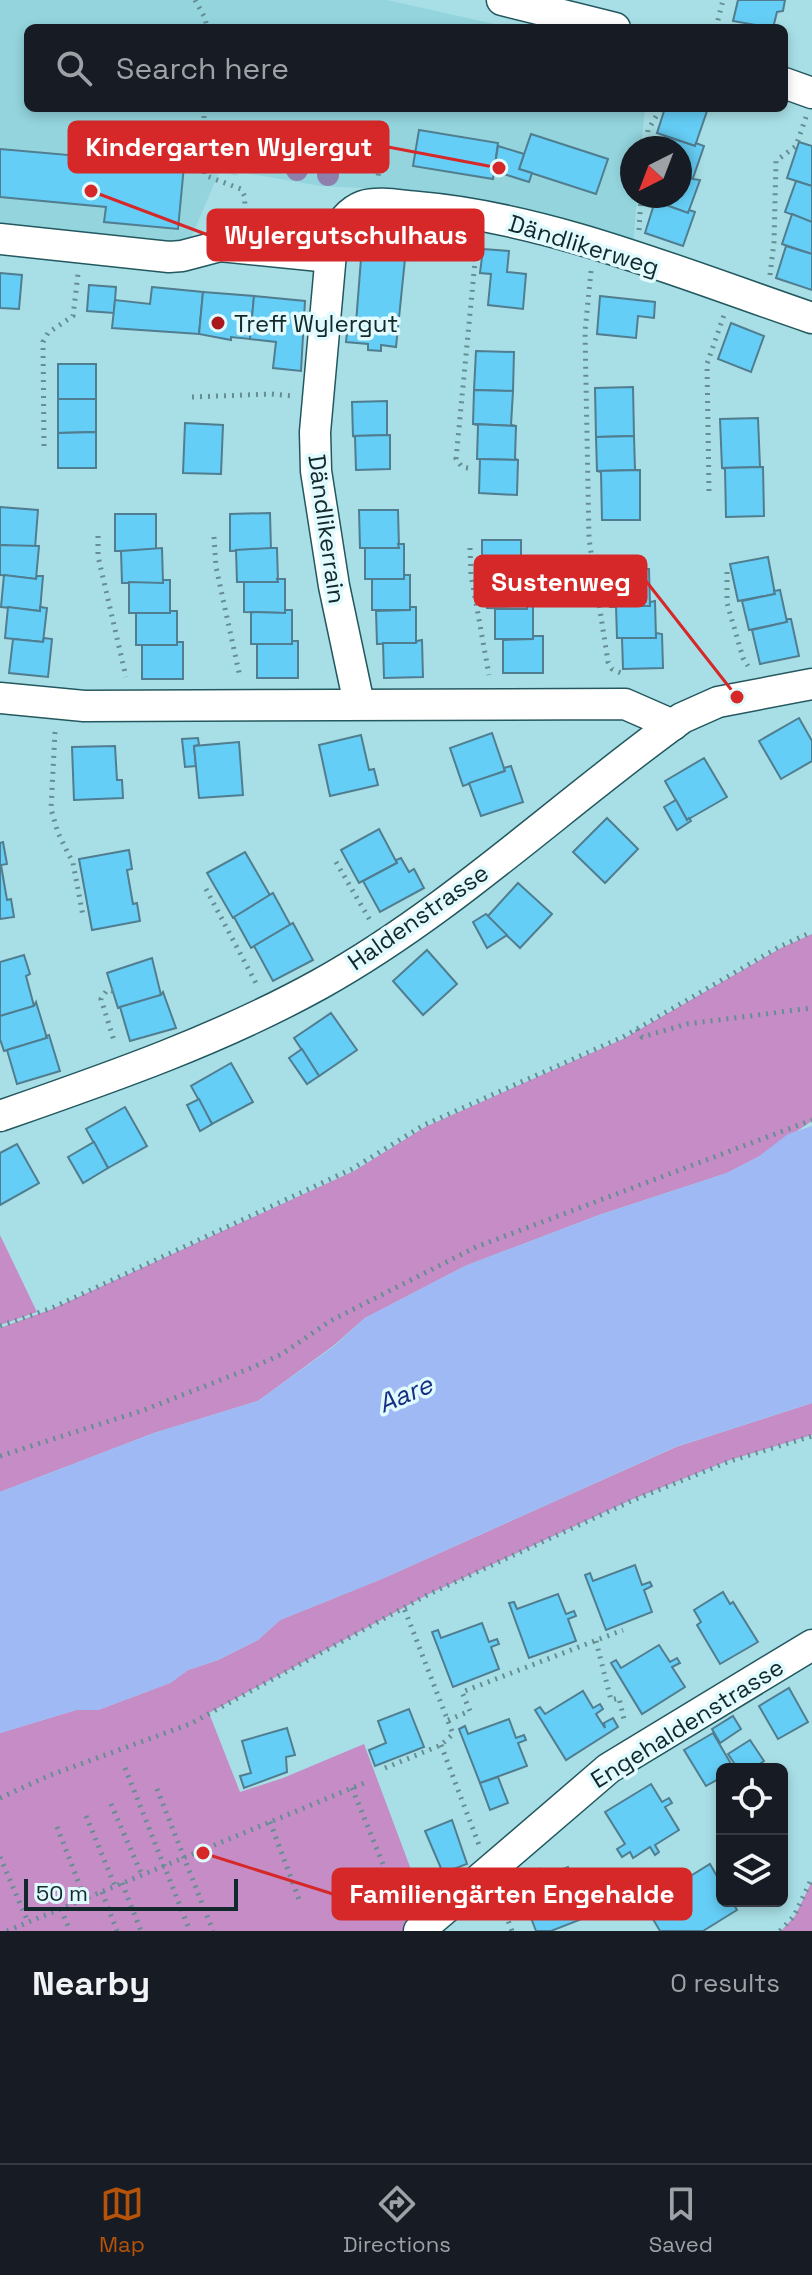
<!DOCTYPE html>
<meta charset="utf-8">
<style>
:root{--surface:#171b24;--page:#242831;--text:#f1f3f6;--muted:#9ea1a6;--line:#363941;--accent:#b45309}
body{margin:0;font-family:"Space Grotesk",sans-serif;background:var(--page);color:var(--text)}
.controls{position:absolute;right:24px;bottom:24px;display:grid;overflow:hidden;border-radius:12px;box-shadow:0 4px 12px #0003}
.controls button{width:72px;height:72px;display:grid;place-items:center;padding:0;border:0;border-bottom:2px solid var(--line);background:var(--surface);color:var(--text);font:40px sans-serif}
.compass{position:absolute;left:620px;top:136px;width:72px;height:72px;border-radius:50%;background:var(--surface);box-shadow:0 4px 12px #0003;rotate:222deg}
.scale{position:absolute;left:24px;bottom:20px;width:214px;box-sizing:border-box;padding-left:8px;border:4px solid #12282b;border-top:0;font-size:22px;line-height:28px;white-space:nowrap;color:#12282b;-webkit-text-stroke:6px #e0fafe;paint-order:stroke}
.list{margin:0;padding:0;list-style:none}
h2{display:flex;justify-content:space-between;align-items:center;height:104px;margin:0;padding:0 32px;font-size:34px}
h2 small{font-size:26px;font-weight:400;color:var(--muted)}
.icon{flex:none;width:44px;height:44px;fill:none;stroke:currentColor;stroke-width:2;stroke-linecap:round;stroke-linejoin:round}
.map{position:relative;flex:none;width:812px;height:1931px;overflow:hidden}
.search{position:absolute;background:var(--surface);box-shadow:0 4px 12px #0003;left:24px;right:24px;top:24px;height:88px;display:flex;align-items:center;gap:20px;box-sizing:border-box;padding:0 28px;border-radius:12px;color:var(--muted);font-size:30px}
.sheet{height:232px;background:var(--surface)}
nav{display:flex;justify-content:space-around;align-items:center;box-sizing:border-box;height:112px;border-top:2px solid var(--line);background:var(--surface);font-size:22px;color:var(--muted)}
nav a{display:grid;justify-items:center;gap:4px}
nav .on{color:var(--accent)}
.map>svg:first-child{display:block}
.built{fill:#93d4dd}
.green{fill:#c58cc6}
.water{fill:#9fb9f4}
.building{fill:#65cef6;stroke:#507d8f;stroke-width:2}
.lines{fill:none;stroke-linecap:round;stroke-linejoin:round}
.minor-casing{stroke:#23585f;stroke-width:33}
.path{stroke:#658e93;stroke-width:5;stroke-dasharray:2 6;stroke-linecap:butt}
.minor{stroke:#fff;stroke-width:30}
.tree{fill:#8f7fac}
.poi-dot{fill:#aa171d;stroke:#e0fafe;stroke-width:3}
.labels{text-anchor:middle;dominant-baseline:central;stroke-width:7;stroke-linejoin:round;paint-order:stroke}
.street-label{font-size:24px;fill:#12282b;stroke:#e0fafe}
.poi-label{font-size:24px;fill:#12282b;stroke:#e0fafe;text-anchor:start}
.water-label{font-size:26px;font-style:italic;fill:#172f82;stroke:#e0fafe}
.leader{fill:none;stroke:#d62828;stroke-width:3}
.callout-dot{fill:#d62828;stroke:#e0fafe;stroke-width:3}
.callout{fill:#d62828;stroke:#d62828;stroke-width:3}
.callout-label{font-size:26px;text-anchor:middle;font-weight:bold;fill:#fff}
</style>
<div class="map">
<svg width="812" height="1931" viewBox="0 0 812 1931">
<rect width="100%" height="100%" fill="#a8dfe6"/>
<!-- built -->
<path class="built" d="M0 0H387L512 28H28V108H645L641 148H632V196H637L633 246 529 212 406 190 321 186 239 172 236 176 220 170 191 238 184 244 0 228Z"/>
<!-- green -->
<g class="green">
<path d="M812 934V1121L758 1157 727 1173 599 1215 465 1266 365 1318 333 1346 258 1401 154 1433 0 1492V1328L52 1309 354 1171 425 1127 623 1039 781 948Z"/>
<path d="M0 1235 37 1312 0 1325Z"/>
<path d="M812 1403V1435L730 1460 631 1500 429 1594 209 1713 240 1792 283 1778 364 1744 425 1907 420 1931H0V1733L76 1710H98L170 1683 188 1670 218 1660 258 1640 280 1620 384 1578 676 1447Z"/>
<path d="M812 1881V1931H781L795 1916Z"/>
</g>
<!-- water -->
<path class="water" d="M812 1126V1403L675 1447 384 1578 280 1620 258 1640 218 1660 188 1670 170 1683 98 1710H76L0 1733V1492L154 1433 258 1401 333 1347 365 1318 465 1266 599 1215 727 1173 758 1157 788 1134Z"/>
<!-- building -->
<g class="building">
<path d="M738 0H785L783 11 777 12 773 28 733 21Z"/>
<path d="M665 108H699L707 111 695 146 657 133Z"/>
<path d="M419 130 498 143 493 179 413 166Z"/>
<path d="M531 134 608 159 596 194 519 169Z"/>
<path d="M665 136 695 146 696 143 704 146 692 181 680 177V148H661Z"/>
<path d="M799 142 812 146V186L787 178Z"/>
<path d="M498 146 524 154 519 169 532 173 529 182 494 171Z"/>
<path d="M0 149 113 159 114 149 185 155 178 229 104 222 106 207 0 197Z"/>
<path d="M680 177 700 180 688 213 651 200 652 196H680Z"/>
<path d="M796 181 812 186V222L785 212Z"/>
<path d="M655 201 688 213 689 210 695 212 683 246 645 233Z"/>
<path d="M792 214 812 222V254L782 244Z"/>
<path d="M363 233 413 240 411 260 405 259 396 347 381 345V351L368 350V344L346 342 348 324 356 323Z"/>
<path d="M786 246 812 254V290L776 278Z"/>
<path d="M483 249 509 251 507 272 526 274 523 309 488 305 491 274 480 273Z"/>
<path d="M0 273 22 275 19 309 0 308Z"/>
<path d="M89 285 116 287 114 313 87 311Z"/>
<path d="M152 287 203 292 199 334 112 328 115 300 150 304Z"/>
<path d="M203 292 254 296 250 339 231 337V340L199 334Z"/>
<path d="M254 296 305 301 301 371 273 368 276 342 250 339Z"/>
<path d="M600 296 655 302 654 318 638 316 636 338 597 334Z"/>
<path d="M731 323 764 336 751 372 718 359Z"/>
<path d="M476 351 514 352 513 391 474 390Z"/>
<rect x="58" y="364" width="38" height="35"/>
<path d="M633 387 634 436 596 437 595 388Z"/>
<path d="M474 390 513 391 511 425 516 426 473 424Z"/>
<path d="M58 399H96V432L58 433Z"/>
<path d="M387 401V435H390L353 436 352 402Z"/>
<path d="M758 418 760 467H763L722 468 720 419Z"/>
<path d="M185 423 223 425 221 474 183 473Z"/>
<path d="M473 424 516 426 515 459 518 460 477 459 478 425Z"/>
<path d="M96 432V468H58V433Z"/>
<path d="M390 435V469L356 470 355 437 353 436Z"/>
<path d="M634 436 635 470H640L597 471 596 437Z"/>
<path d="M476 459H477L518 460 517 495 479 493 480 459Z"/>
<path d="M763 467 764 516 726 517 725 469 722 468Z"/>
<path d="M640 470V520H602L601 472 597 471Z"/>
<path d="M0 507 38 510 35 548 0 545Z"/>
<path d="M359 510H398L399 548H360Z"/>
<path d="M270 513 271 550 230 551V514Z"/>
<rect x="115" y="514" width="41" height="37"/>
<rect x="482" y="540" width="39" height="38"/>
<path d="M398 544H404V579H365V548H399Z"/>
<path d="M0 545 39 546 36 579 0 575Z"/>
<path d="M162 548 163 583H122L121 551Z"/>
<path d="M271 548H277L278 582H237L236 550Z"/>
<path d="M768 557 775 594 738 601 730 564Z"/>
<path d="M609 569H649L650 606 610 607Z"/>
<path d="M521 573H527V609L487 608V578H521Z"/>
<path d="M4 575 36 579 37 576H43L40 611 1 607Z"/>
<path d="M404 575H410V610H372V579H404Z"/>
<path d="M277 579H285V613L244 612V582H278Z"/>
<path d="M163 580H170V613H129V582L163 583Z"/>
<path d="M780 590 787 622 749 630 742 601 775 594 774 591Z"/>
<path d="M655 601 656 638H617L616 606H650V602Z"/>
<path d="M527 604 533 605V639H495V609H527Z"/>
<path d="M8 607 40 611V607L47 608 43 642 5 638Z"/>
<path d="M410 607H416V643L377 644 376 611 410 610Z"/>
<path d="M285 610H292V644H251V612L285 613Z"/>
<path d="M170 611H177V645H136V613H170Z"/>
<path d="M787 619H791L799 656 760 664 752 630 787 622Z"/>
<path d="M656 633 662 634 663 668 623 669 622 638H656Z"/>
<path d="M533 636H543V673H503V640L533 639Z"/>
<path d="M44 638 52 639 48 677 9 673 13 639 43 642Z"/>
<path d="M422 640 423 677 384 678 383 643H416L417 641Z"/>
<path d="M292 641H298V678H257V644H292Z"/>
<path d="M177 642H183V679H142V645H177Z"/>
<path d="M799 718 812 741V761L781 779 759 741Z"/>
<path d="M492 733 505 771 463 786 450 748Z"/>
<path d="M361 735 369 770 374 769 378 785 330 796 319 745Z"/>
<path d="M198 738 199 745 194 746 196 766 185 767 182 739Z"/>
<path d="M239 742 243 795 199 798 194 746Z"/>
<path d="M115 746 117 780H122L123 798 74 800 72 747Z"/>
<path d="M704 758 727 797 687 820 665 781Z"/>
<path d="M511 766 523 802 481 816 469 783 505 771 504 768Z"/>
<path d="M676 800 687 820 689 818 691 821 677 830 664 807Z"/>
<path d="M607 818 638 849 605 883 573 852Z"/>
<path d="M379 829 397 863 359 883 341 850Z"/>
<path d="M3 842 7 864 1 865 7 900 11 899 14 917 0 919V843Z"/>
<path d="M129 850 132 869 127 870 133 904 137 903 140 921 92 930 79 859Z"/>
<path d="M245 852 271 897 233 918 207 873Z"/>
<path d="M401 858 409 872 414 869 424 888 380 912 363 881 397 863 396 860Z"/>
<path d="M518 883 552 914 520 948 487 917Z"/>
<path d="M273 893 291 926 251 948 234 917Z"/>
<path d="M486 914 507 935 487 948 473 922Z"/>
<path d="M293 923 313 960 273 981 254 946Z"/>
<path d="M427 950 457 984 423 1015 393 981Z"/>
<path d="M24 955 30 974 26 976 34 1006 0 1016V962Z"/>
<path d="M152 958 161 995 118 1008 107 973Z"/>
<path d="M163 992 176 1028 130 1041 120 1007 161 995Z"/>
<path d="M36 1002 47 1038 4 1051 0 1039V1016L34 1006Z"/>
<path d="M331 1013 357 1050 319 1076 294 1038Z"/>
<path d="M49 1035 60 1071 17 1084 7 1050 47 1038 46 1036Z"/>
<path d="M302 1049 319 1076 307 1084 289 1058Z"/>
<path d="M231 1063 253 1102 212 1124 191 1086Z"/>
<path d="M199 1099 212 1124 200 1131 187 1105Z"/>
<path d="M125 1107 147 1146 108 1168 86 1129Z"/>
<path d="M94 1142 108 1168 83 1183 68 1157Z"/>
<path d="M17 1144 39 1183 0 1205V1153Z"/>
<path d="M635 1565 642 1585 650 1582 652 1586 644 1590 652 1612 606 1630 585 1575 590 1573 593 1581Z"/>
<path d="M723 1592 730 1604 733 1602 758 1642 720 1664 697 1625 701 1622 694 1610Z"/>
<path d="M558 1594 566 1614 574 1611 576 1616 568 1619 576 1641 529 1658 509 1603 514 1602 517 1609Z"/>
<path d="M482 1623 489 1642 497 1639 499 1644 491 1647 499 1669 453 1687 432 1632 438 1630 441 1638Z"/>
<path d="M659 1645 670 1662 677 1658 680 1663 672 1667 685 1687 642 1714 611 1663 616 1660 621 1668Z"/>
<path d="M789 1688 808 1722 778 1739 759 1706Z"/>
<path d="M583 1691 593 1708 600 1704 603 1709 596 1714 605 1728 604 1723 613 1718 618 1727 566 1760 535 1710 540 1707 545 1714Z"/>
<path d="M409 1709 424 1747 375 1766 369 1750 386 1743 378 1721Z"/>
<path d="M733 1716 741 1729 720 1743 712 1729Z"/>
<path d="M509 1719 516 1738 524 1735 526 1740 518 1743 527 1766 480 1783 459 1729 465 1726 468 1734Z"/>
<path d="M287 1728 295 1755 286 1757 287 1772 244 1788 240 1776 251 1773 242 1741Z"/>
<path d="M713 1733 734 1769H722V1777L706 1786 684 1750Z"/>
<path d="M750 1740 764 1761 752 1769H738L728 1754Z"/>
<path d="M498 1777 508 1803 490 1810 480 1783Z"/>
<path d="M651 1784 662 1802 669 1798 672 1803 665 1807 679 1830 655 1845 659 1852 655 1855 650 1847 633 1858 630 1852 622 1857 617 1849 625 1844 605 1812Z"/>
<path d="M452 1820 467 1864 443 1873 425 1831Z"/>
<path d="M710 1864 722 1885V1901H732L737 1910 703 1931H660L640 1897 645 1894 650 1901Z"/>
<path d="M568 1867 578 1893 586 1890 588 1895 580 1898 587 1917 551 1931H536L519 1886 537 1879 534 1873 539 1869 542 1877Z"/>
</g>
<g class="lines">
<defs>
<g id="minor">
<path d="M502 0 615 28"/>
<path d="M784 83 812 93"/>
<path d="M0 239 169 257 182 256 220 246 330 257"/>
<path d="M0 698 84 706 625 704 673 725"/>
<path d="M359 704 334 586 316 471 315 432 332 242C338 227 347 212 363 206 379 201 402 206 418 207 549 218 688 276 812 318"/>
<path d="M0 1116C109 1078 219 1040 320 984 451 911 561 805 682 718L718 702 812 684"/>
<path d="M419 1931 609 1768 812 1645"/>
</g>
</defs>
<!-- minor casing -->
<use href="#minor" class="minor-casing"/>
<!-- path -->
<g class="path">
<path d="M195 0 205 18 207 28"/>
<path d="M716 28 723 0"/>
<path d="M204 108V175L241 189 245 197 244 223"/>
<path d="M204 133 371 139 382 146 378 177"/>
<path d="M646 148 648 130 661 108"/>
<path d="M639 230 641 196"/>
<path d="M591 271 585 332 589 539 608 662 612 669 621 673"/>
<path d="M770 275 774 242 776 161 796 146 806 117"/>
<path d="M192 397 271 394 293 396"/>
<path d="M44 446 43 342 48 333 73 316 78 274"/>
<path d="M468 468 462 467 456 459 477 241"/>
<path d="M709 491 707 364 724 315"/>
<path d="M98 536V556L126 677"/>
<path d="M214 537 216 567 240 677"/>
<path d="M470 548 471 575 489 675"/>
<path d="M727 572V603L743 658 748 666"/>
<path d="M55 732 51 809 58 833 73 863 83 916"/>
<path d="M336 862 371 922"/>
<path d="M206 889 258 987"/>
<path d="M113 991 107 990 101 999 115 1044"/>
<path d="M637 1029 642 1037 687 1024 812 1008"/>
<path d="M0 1326 52 1308 352 1169 424 1125 623 1037 779 947 812 932"/>
<path d="M0 1456 144 1410 251 1368 282 1354 330 1321 476 1247 812 1120"/>
<path d="M596 1641 611 1700 619 1698 625 1724"/>
<path d="M448 1720 470 1711 462 1692 623 1630"/>
<path d="M441 1745 479 1845"/>
<path d="M125 1768 190 1931"/>
<path d="M385 1768 441 1745 453 1734 404 1608"/>
<path d="M352 1788 383 1864"/>
<path d="M157 1789 213 1931"/>
<path d="M0 1798 48 1776 190 1724 429 1594 631 1501 730 1461 812 1436"/>
<path d="M111 1804 142 1875"/>
<path d="M86 1816 115 1886"/>
<path d="M270 1822 300 1902"/>
<path d="M57 1827 85 1899"/>
<path d="M0 1857 28 1922"/>
<path d="M122 1883 141 1931"/>
<path d="M102 1892 117 1931"/>
<path d="M500 1899 512 1931"/>
<path d="M61 1909 70 1931"/>
<path d="M7 1931 369 1781"/>
<path d="M780 1931 794 1916 812 1878"/>
</g>
<!-- minor -->
<use href="#minor" class="minor"/>
</g>
<!-- trees -->
<g class="tree">
<circle cx="297" cy="170" r="11"/>
<circle cx="328" cy="175" r="11"/>
</g>
<!-- markers -->
<circle class="poi-dot" cx="218" cy="323" r="8"/>
<g class="labels">
<!-- street labels -->
<g class="street-label">
<text transform="translate(584 245) rotate(17)">Dändlikerweg</text>
<text transform="translate(327 529) rotate(82)">Dändlikerrain</text>
<text transform="translate(418 917) rotate(-35)">Haldenstrasse</text>
<text transform="translate(687 1723) rotate(-32)">Engehaldenstrasse</text>
</g>
<!-- poi labels -->
<g class="poi-label">
<text x="234" y="323">Treff Wylergut</text>
</g>
<!-- water labels -->
<g class="water-label">
<text transform="translate(405 1394) rotate(-23)">Aare</text>
</g>
</g>
<!-- callouts -->
<path class="leader" d="M499 168L388 147M91 191L208 235M737 697L646 581M203 1853L333 1894"/>
<g class="callout-dot">
<circle cx="499" cy="168" r="8"/>
<circle cx="91" cy="191" r="8"/>
<circle cx="737" cy="697" r="8"/>
<circle cx="203" cy="1853" r="8"/>
</g>
<g class="callout">
<rect x="69" y="122" width="319" height="50" rx="8"/>
<rect x="208" y="210" width="275" height="50" rx="8"/>
<rect x="475" y="556" width="171" height="50" rx="8"/>
<rect x="333" y="1869" width="358" height="50" rx="8"/>
</g>
<g class="callout-label">
<text x="229" y="156">Kindergarten Wylergut</text>
<text x="346" y="244">Wylergutschulhaus</text>
<text x="561" y="591">Sustenweg</text>
<text x="512" y="1903">Familiengärten Engehalde</text>
</g>
</svg>
<div class="controls">
<button><svg class="icon" aria-label="locate" viewBox="0 0 24 24"><circle cx="12" cy="12" r="6"/><path d="M12 2v4M12 18v4M2 12h4M18 12h4"/></svg></button>
<button><svg class="icon" aria-label="layers" viewBox="0 0 24 24"><path d="M12 4l9 5-9 5-9-5zM3 14l9 5 9-5"/></svg></button>
</div>
<svg class="compass" viewBox="-18 -18 36 36"><path d="M0-13l5 13h-10z" fill="#e53935"/><path d="M0 13l5-13h-10z" fill="#9ea1a6"/></svg>
<div class="scale">50 m</div>
<div class="search"><svg class="icon" aria-label="search" viewBox="0 0 24 24"><circle cx="10" cy="10" r="6"/><path d="M15 15l6 6"/></svg>Search here</div>
</div>
<section class="sheet">
<h2>Nearby<small>0 results</small></h2>
<ul class="list">
</ul>
</section>
<nav>
<a class="on"><svg class="icon" aria-label="map" viewBox="0 0 24 24"><path d="M3 6l6-2 6 2 6-2v14l-6 2-6-2-6 2zM9 4v14M15 6v14"/></svg>Map</a>
<a><svg class="icon" aria-label="directions" viewBox="0 0 24 24"><path d="M12 3l9 9-9 9-9-9zM9 14v-3h6M13 9l2 2-2 2"/></svg>Directions</a>
<a><svg class="icon" aria-label="saved" viewBox="0 0 24 24"><path d="M7 4h10v16l-5-4-5 4z"/></svg>Saved</a>
</nav>
